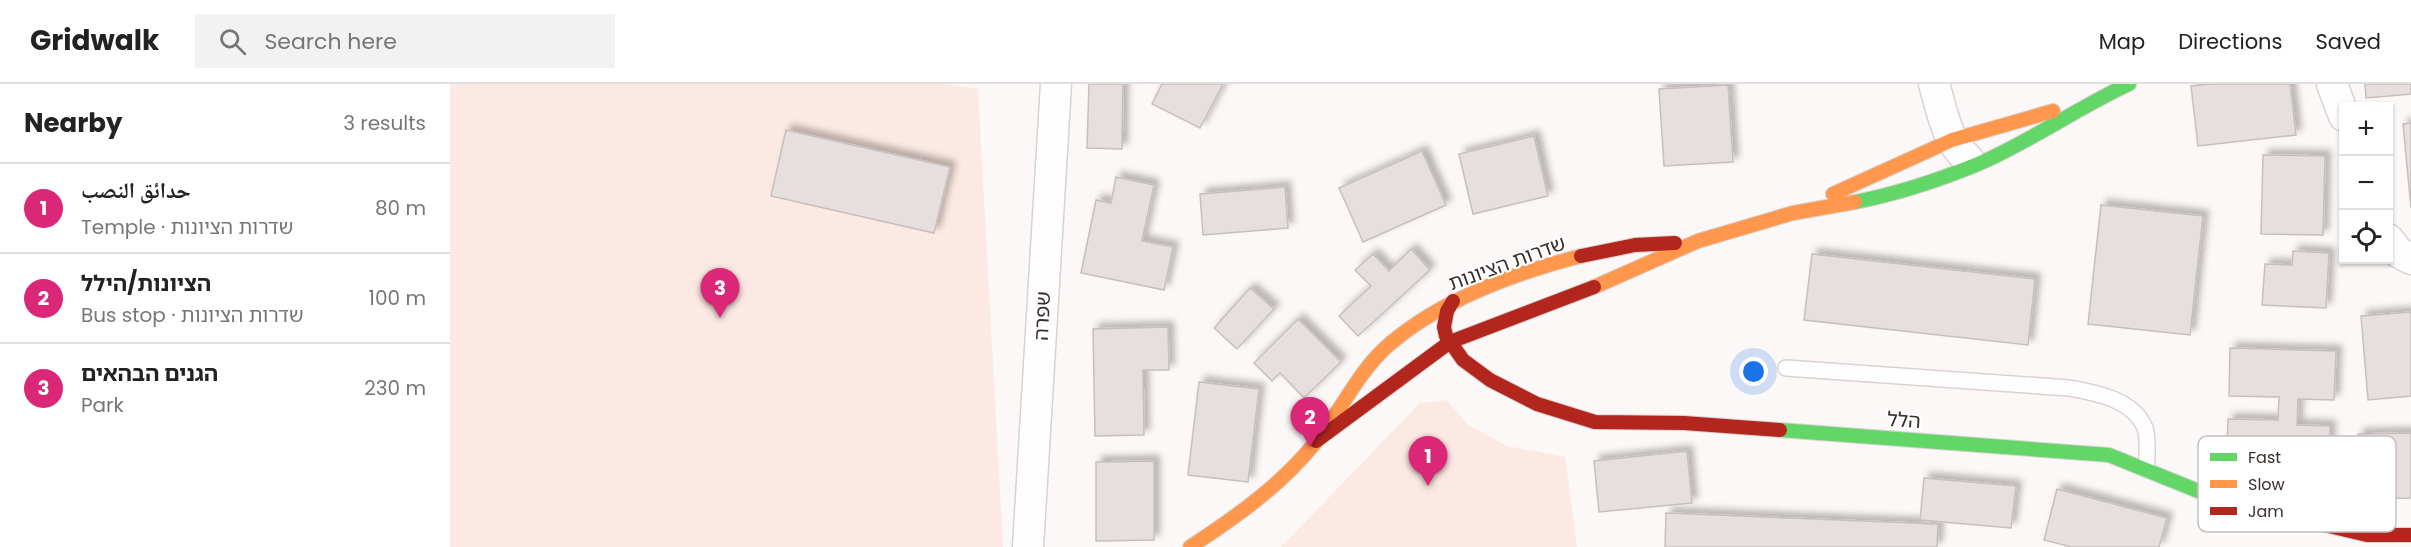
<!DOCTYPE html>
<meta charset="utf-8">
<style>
:root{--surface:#fff;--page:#f2f2f2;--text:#222;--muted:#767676;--line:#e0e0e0;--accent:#db2777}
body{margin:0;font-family:Poppins,"Noto Naskh Arabic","Noto Sans Hebrew",sans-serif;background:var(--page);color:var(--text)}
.controls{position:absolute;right:18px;top:18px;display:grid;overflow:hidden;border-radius:0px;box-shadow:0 2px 4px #0004}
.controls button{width:54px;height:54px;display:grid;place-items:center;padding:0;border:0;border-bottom:2px solid var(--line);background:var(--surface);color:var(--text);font:30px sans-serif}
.you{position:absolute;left:1304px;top:288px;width:21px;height:21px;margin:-15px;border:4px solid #fff;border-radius:50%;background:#1a73e8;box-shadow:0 0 0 9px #1a73e833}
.badge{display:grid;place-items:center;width:39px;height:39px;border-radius:50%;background:var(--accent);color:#fff;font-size:20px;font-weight:700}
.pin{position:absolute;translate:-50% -50px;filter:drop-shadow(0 2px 3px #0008)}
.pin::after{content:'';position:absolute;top:32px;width:21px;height:18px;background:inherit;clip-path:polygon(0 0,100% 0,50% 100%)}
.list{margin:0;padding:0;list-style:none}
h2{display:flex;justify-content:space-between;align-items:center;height:78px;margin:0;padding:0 24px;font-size:26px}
h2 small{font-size:20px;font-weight:400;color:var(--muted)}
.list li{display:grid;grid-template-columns:39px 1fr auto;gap:18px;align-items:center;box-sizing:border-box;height:90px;padding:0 24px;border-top:2px solid var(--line)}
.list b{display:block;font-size:22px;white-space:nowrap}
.list p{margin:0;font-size:20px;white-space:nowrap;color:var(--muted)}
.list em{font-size:20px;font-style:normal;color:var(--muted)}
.icon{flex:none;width:33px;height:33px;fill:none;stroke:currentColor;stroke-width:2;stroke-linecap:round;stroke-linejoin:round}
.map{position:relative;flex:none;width:1961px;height:463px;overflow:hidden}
header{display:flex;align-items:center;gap:36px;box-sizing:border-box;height:84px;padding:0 30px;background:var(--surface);border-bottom:2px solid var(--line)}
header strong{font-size:28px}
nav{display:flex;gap:33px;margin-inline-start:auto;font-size:21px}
.search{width:420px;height:54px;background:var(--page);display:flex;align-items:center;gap:15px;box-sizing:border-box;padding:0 21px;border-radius:0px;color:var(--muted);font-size:22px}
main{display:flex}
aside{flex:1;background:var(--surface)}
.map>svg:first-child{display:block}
.green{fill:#fde9e4}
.building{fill:#e7dfde;stroke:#c6bfbd;stroke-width:1.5;filter:url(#shadow)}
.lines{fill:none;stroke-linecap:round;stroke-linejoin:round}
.lane-casing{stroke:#d9d2d0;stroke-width:18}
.street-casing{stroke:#d9d2d0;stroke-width:33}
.fast-casing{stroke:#d9d2d0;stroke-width:16}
.slow-casing{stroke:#d9d2d0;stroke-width:16}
.jam-casing{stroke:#d9d2d0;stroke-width:16}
.lane{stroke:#fffefe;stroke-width:15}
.street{stroke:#fffefe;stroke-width:30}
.fast{stroke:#63d668;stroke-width:14}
.slow{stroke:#ff974d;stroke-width:14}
.jam{stroke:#b3261e;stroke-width:14}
.labels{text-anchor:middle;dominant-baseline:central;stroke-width:4.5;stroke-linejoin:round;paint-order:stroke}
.street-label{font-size:20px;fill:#392e2b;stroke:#fff}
.key{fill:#fff;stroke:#c4c0bf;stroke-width:1.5}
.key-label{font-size:16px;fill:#392e2b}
</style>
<header>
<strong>Gridwalk</strong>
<div class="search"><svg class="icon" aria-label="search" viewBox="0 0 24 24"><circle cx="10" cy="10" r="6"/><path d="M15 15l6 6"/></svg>Search here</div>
<nav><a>Map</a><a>Directions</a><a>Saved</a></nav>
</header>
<main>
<aside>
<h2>Nearby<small>3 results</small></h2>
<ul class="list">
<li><span class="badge">1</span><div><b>حدائق النصب</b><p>Temple · שדרות הציונות</p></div><em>80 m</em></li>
<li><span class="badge">2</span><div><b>הציונות/הילל</b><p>Bus stop · שדרות הציונות</p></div><em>100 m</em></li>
<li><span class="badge">3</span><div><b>הגנים הבהאים</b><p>Park</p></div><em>230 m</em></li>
</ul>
</aside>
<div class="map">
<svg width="1961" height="463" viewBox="0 0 1961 463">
<defs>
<filter id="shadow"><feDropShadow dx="5.5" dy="-5.5" stdDeviation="3" flood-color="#0004"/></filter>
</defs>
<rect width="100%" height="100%" fill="#fcf8f7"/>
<!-- green -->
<g class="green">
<path d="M0 0H497L528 5 553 463H0Z"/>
<path d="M997 316 1017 340 1057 362 1115 373 1127 463H831L970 319Z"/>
</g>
<!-- building -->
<g class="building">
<path d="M639 0H673L672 65 637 64Z"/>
<path d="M712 0H773L750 44 702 20Z"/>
<path d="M1760 0H1840L1846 51 1748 62 1741 2Z"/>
<path d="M1915 0H1961V10L1916 14Z"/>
<path d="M1278 1 1283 78 1214 82 1209 5Z"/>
<path d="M1961 39V124L1953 40Z"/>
<path d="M336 46 500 83 484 149 321 112Z"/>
<path d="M1084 52 1098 112 1023 130 1009 70Z"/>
<path d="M972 67 996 121 913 158 889 104Z"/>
<path d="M1813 71 1875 72 1873 151 1811 150Z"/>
<path d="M666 93 704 101 692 157 723 163 714 206 631 189 646 116 661 119Z"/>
<path d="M835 103 838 144 753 151 750 110Z"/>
<path d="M1651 121 1753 132 1740 251 1638 240Z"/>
<path d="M961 165 980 186 908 252 889 232 921 202 905 186 923 170 939 187Z"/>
<path d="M1843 167 1879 169 1876 224 1812 221 1815 180 1842 181Z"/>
<path d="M1362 170 1585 195 1578 261 1354 236Z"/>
<path d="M800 204 824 225 787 265 764 244Z"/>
<path d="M1961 228V312L1918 316 1911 232Z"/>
<path d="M848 235 891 278 854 314 830 289 822 297 804 279Z"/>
<path d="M718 243 719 286H693L694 351 645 352 643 245Z"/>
<path d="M1780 264 1886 267 1884 316 1848 315 1847 341 1880 342 1879 391 1776 388 1778 335 1828 336 1829 313 1779 312Z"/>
<path d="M749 298 809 305 798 398 738 391Z"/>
<path d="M1961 349V414L1909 415 1908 350Z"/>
<path d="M1237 367 1242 419 1149 428 1144 377Z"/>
<path d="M704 377V456L646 457V378Z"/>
<path d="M1474 394 1566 402 1561 444 1470 436Z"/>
<path d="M1607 405 1717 434 1709 463H1622L1594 456Z"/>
<path d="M1216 429 1488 440 1487 463H1215Z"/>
</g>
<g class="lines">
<defs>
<path id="lane" d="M1336 284 1619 304C1646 309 1683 315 1695 344 1699 355 1696 374 1697 386"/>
<g id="street">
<path d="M1484 0C1492 26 1496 57 1518 75"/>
<path d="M1882 0 1894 32"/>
<path d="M1938 155 1948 168 1961 175"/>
<path d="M578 463 606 0"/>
</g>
<g id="fast">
<path d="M1405 118C1446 110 1489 96 1528 80 1580 58 1627 24 1679 0"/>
<path d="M1330 346 1659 371 1778 419 1841 433"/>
</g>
<g id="slow">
<path d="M1383 110 1502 56 1603 27"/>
<path d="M1144 203 1248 157 1343 129 1405 118"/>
<path d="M740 463C786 433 830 402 865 359 892 326 909 285 942 258 995 214 1065 189 1131 172"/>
</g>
<g id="jam">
<path d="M1131 172 1185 161 1225 159"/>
<path d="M1003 217 997 227 994 243 996 252 1013 276 1040 296 1087 320 1145 338 1234 339 1330 346"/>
<path d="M866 357 1000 258 1144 203"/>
<path d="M1841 433 1917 451H1961"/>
</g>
</defs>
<!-- lane casing -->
<use href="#lane" class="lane-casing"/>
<!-- street casing -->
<use href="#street" class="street-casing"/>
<!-- fast casing -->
<use href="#fast" class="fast-casing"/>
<!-- slow casing -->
<use href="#slow" class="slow-casing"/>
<!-- jam casing -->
<use href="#jam" class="jam-casing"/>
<!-- lane -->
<use href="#lane" class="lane"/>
<!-- street -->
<use href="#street" class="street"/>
<!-- fast -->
<use href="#fast" class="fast"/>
<!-- slow -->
<use href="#slow" class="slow"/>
<!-- jam -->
<use href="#jam" class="jam"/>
</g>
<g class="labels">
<!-- street labels -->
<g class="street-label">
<text transform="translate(1057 179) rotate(-20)">שדרות הציונות</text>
<text transform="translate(592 232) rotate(-87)">שפרה</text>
<text transform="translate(1454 336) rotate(4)">הלל</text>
</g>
</g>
<!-- legend -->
<rect x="1748" y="352" width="198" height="96" rx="9" class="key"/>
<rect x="1760" y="369" width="27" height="8" fill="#63d668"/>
<rect x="1760" y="396" width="27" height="8" fill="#ff974d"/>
<rect x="1760" y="423" width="27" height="8" fill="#b3261e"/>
<g class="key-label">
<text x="1798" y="379">Fast</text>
<text x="1798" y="406">Slow</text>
<text x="1798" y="433">Jam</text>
</g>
</svg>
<div class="controls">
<button>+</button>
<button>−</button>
<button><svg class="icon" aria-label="locate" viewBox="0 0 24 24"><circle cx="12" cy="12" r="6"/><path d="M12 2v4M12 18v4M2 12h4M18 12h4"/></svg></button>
</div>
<div class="you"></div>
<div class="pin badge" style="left:978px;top:402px">1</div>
<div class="pin badge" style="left:860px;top:363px">2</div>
<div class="pin badge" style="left:270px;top:234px">3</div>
</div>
</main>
